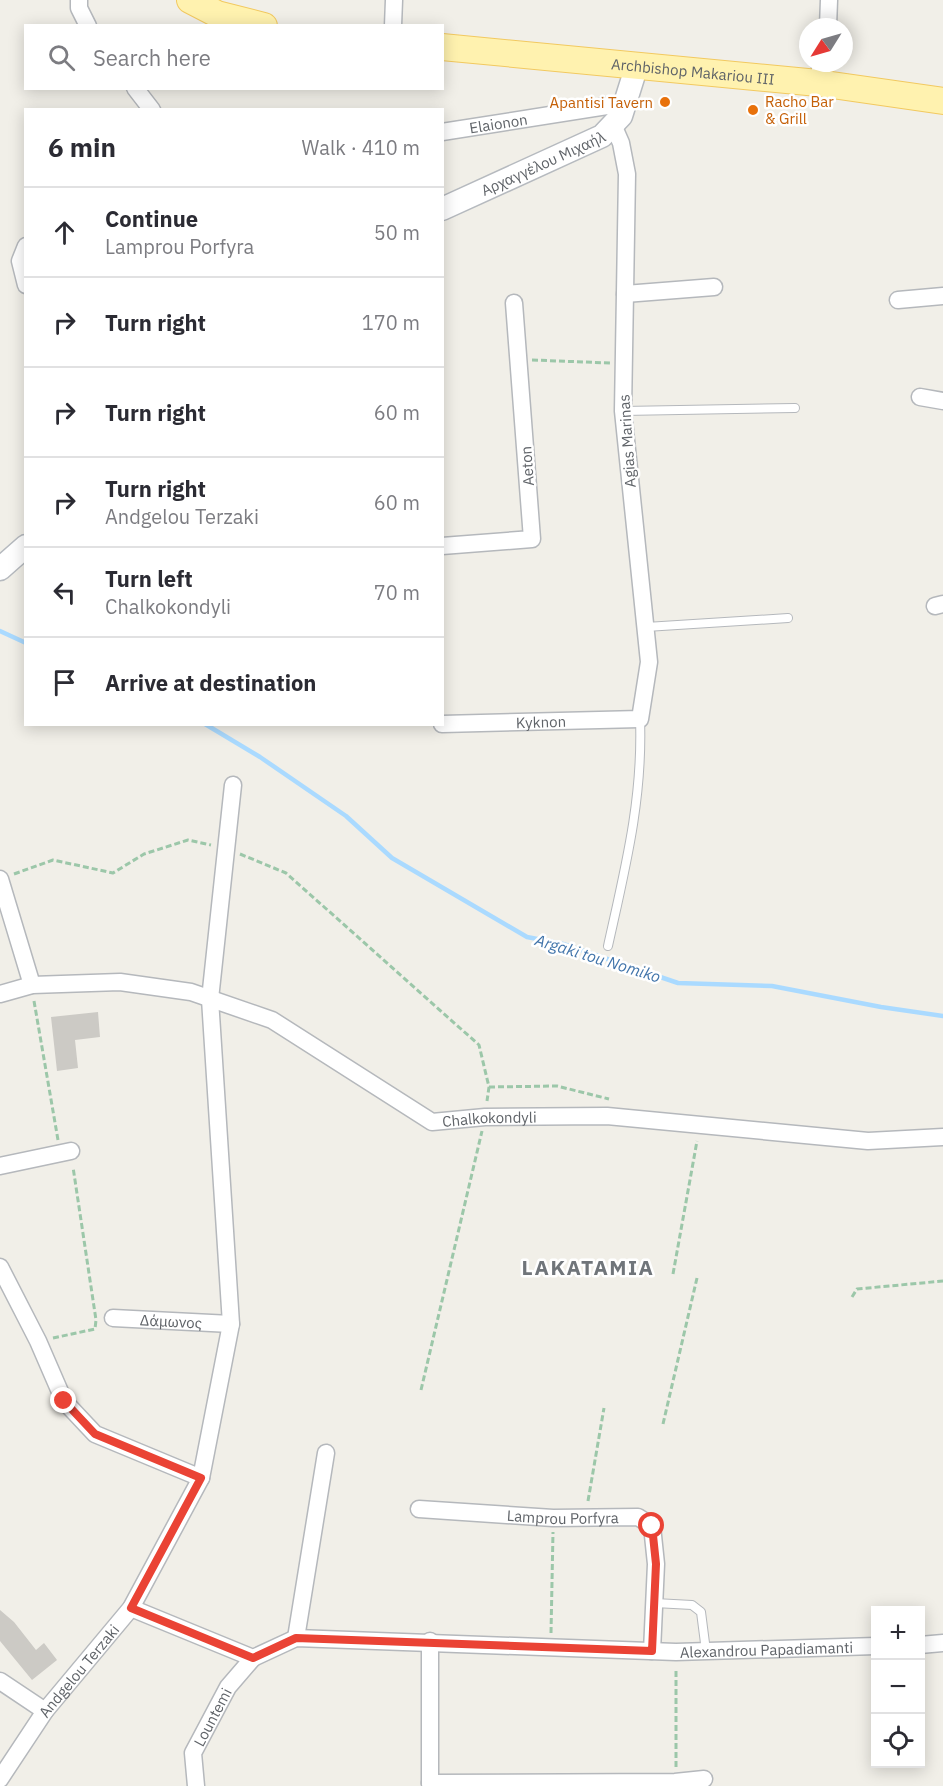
<!DOCTYPE html>
<meta charset="utf-8">
<style>
:root{--surface:#fff;--page:#f2f2f3;--text:#2b2b33;--muted:#7c7c81;--line:#e1e1e2}
body{margin:0;font-family:"IBM Plex Sans",sans-serif;background:var(--page);color:var(--text)}
.controls{position:absolute;right:18px;bottom:18px;display:grid;overflow:hidden;border-radius:0px;box-shadow:0 3px 15px #0003}
.controls button{width:54px;height:54px;display:grid;place-items:center;padding:0;border:0;border-bottom:2px solid var(--line);background:var(--surface);color:var(--text);font:30px sans-serif}
.compass{position:absolute;left:799px;top:18px;width:54px;height:54px;border-radius:50%;background:var(--surface);box-shadow:0 3px 15px #0003;rotate:233deg}
.stop{position:absolute;width:18px;height:18px;margin:-14px;border:4px solid #ea4335;border-radius:50%;background:#fff}
.stop.end{background:#ea4335;border-color:#fff;box-shadow:0 2px 6px #0008}
.list{margin:0;padding:0;list-style:none}
h2{display:flex;justify-content:space-between;align-items:center;height:78px;margin:0;padding:0 24px;font-size:26px}
h2 small{font-size:20px;font-weight:400;color:var(--muted)}
.list li{display:grid;grid-template-columns:39px 1fr auto;gap:18px;align-items:center;box-sizing:border-box;height:90px;padding:0 24px;border-top:2px solid var(--line)}
.list b{display:block;font-size:22px;white-space:nowrap}
.list p{margin:0;font-size:20px;white-space:nowrap;color:var(--muted)}
.list em{font-size:20px;font-style:normal;color:var(--muted)}
.icon{flex:none;width:33px;height:33px;fill:none;stroke:currentColor;stroke-width:2;stroke-linecap:round;stroke-linejoin:round}
.map{position:relative;flex:none;width:943px;height:1786px;overflow:hidden}
.search{position:absolute;background:var(--surface);box-shadow:0 3px 15px #0003;left:24px;top:24px;width:420px;height:66px;display:flex;align-items:center;gap:15px;box-sizing:border-box;padding:0 21px;border-radius:0px;color:var(--muted);font-size:22px}
.panel{position:absolute;background:var(--surface);box-shadow:0 3px 15px #0003;left:24px;top:108px;width:420px;height:618px;border-radius:0px}
.map>svg:first-child{display:block}
.lines{fill:none;stroke-linecap:round;stroke-linejoin:round}
.stream{stroke:#aadaff;stroke-width:4.5}
.building{fill:#cccac5}
.lane-casing{stroke:#b5b8bc;stroke-width:10}
.street-casing{stroke:#b5b8bc;stroke-width:19}
.secondary-casing{stroke:#b6babf;stroke-width:25}
.primary-casing{stroke:#f2c960;stroke-width:28}
.path{stroke:#9cc7a9;stroke-width:3;stroke-dasharray:6 3;stroke-linecap:butt}
.lane{stroke:#fff;stroke-width:8}
.street{stroke:#fff;stroke-width:16}
.secondary{stroke:#fff;stroke-width:22}
.primary{stroke:#fff2af;stroke-width:26}
.route{stroke:#ea4335;stroke-width:8}
.food-dot{fill:#e8710a;stroke:#fff;stroke-width:2}
.labels{text-anchor:middle;dominant-baseline:central;stroke-width:5;stroke-linejoin:round;paint-order:stroke}
.street-label{font-size:15px;fill:#5f6368;stroke:#fff}
.food-label{font-size:15px;fill:#c56008;stroke:#fff;text-anchor:start}
.water-label{font-size:16px;font-style:italic;fill:#4174aa;stroke:#fff}
.district-label{font-size:21px;font-weight:bold;letter-spacing:1.5px;fill:#70757a;stroke:#fff}
</style>
<div class="map">
<svg width="943" height="1786" viewBox="0 0 943 1786">
<rect width="100%" height="100%" fill="#f1efe8"/>
<g class="lines">
<!-- stream -->
<g class="stream">
<path d="M0 631 26 643"/>
<path d="M205 724 260 757 346 816 392 858 527 937 563 944 678 983 772 986 881 1007 943 1016"/>
</g>
</g>
<!-- building -->
<g class="building">
<path d="M98 1012 100 1037 75 1040 78 1068 57 1071 51 1017Z"/>
<path d="M0 1610 14 1622 36 1650 44 1643 57 1660 32 1680 0 1641Z"/>
</g>
<g class="lines">
<defs>
<g id="lane">
<path d="M623 411 795 408"/>
<path d="M646 627 788 618"/>
<path d="M608 946C625 869 643 799 640 719"/>
<path d="M655 1603 692 1605 701 1612 706 1651"/>
</g>
<g id="street">
<path d="M79 0V8L88 26"/>
<path d="M393 26 394 0"/>
<path d="M828 27 829 0"/>
<path d="M818 83 821 63"/>
<path d="M135 88 152 110"/>
<path id="s1" d="M442 132 626 103"/>
<path d="M26 246 20 261 26 285"/>
<path d="M625 294 714 287"/>
<path d="M898 300 943 296"/>
<path d="M920 397 943 401"/>
<path d="M442 546 532 539 514 303"/>
<path d="M935 606 943 604"/>
<path id="s2" d="M442 724 640 719 649 662 623 411 627 174 621 143 614 127"/>
<path d="M0 879 32 985"/>
<path id="s3" d="M0 994 32 985 120 982 191 992 272 1020 432 1122 485 1117 607 1116 868 1141 943 1137"/>
<path d="M0 1166 71 1151"/>
<path d="M0 1267 38 1341 64 1401 95 1434 201 1478"/>
<path id="s4" d="M113 1318 231 1324"/>
<path id="s5" d="M419 1509 553 1518 638 1517 652 1526 656 1564 652 1651"/>
<path id="s6" d="M131 1608 253 1658 296 1638 676 1652 876 1646"/>
<path d="M296 1638 326 1453"/>
<path d="M430 1641V1783"/>
<path d="M920 1645 943 1643"/>
<path d="M0 1681 45 1711"/>
<path id="s7" d="M0 1779 45 1711 131 1608 201 1478 231 1324 210 999 233 785"/>
<path id="s8" d="M196 1786 193 1753 228 1687 253 1658"/>
<path d="M431 1786 430 1783 675 1782 704 1779"/>
</g>
<g id="secondary">
<path id="s9" d="M442 209 602 136 621 116 637 65"/>
<path d="M0 569 26 546"/>
</g>
<g id="primary">
<path d="M190 0 217 14 264 26"/>
<path id="s10" d="M442 47 818 83 943 101"/>
</g>
</defs>
<!-- lane casing -->
<use href="#lane" class="lane-casing"/>
<!-- street casing -->
<use href="#street" class="street-casing"/>
<!-- secondary casing -->
<use href="#secondary" class="secondary-casing"/>
<!-- primary casing -->
<use href="#primary" class="primary-casing"/>
<!-- path -->
<g class="path">
<path d="M532 360 610 363"/>
<path d="M240 854 286 873 479 1045 489 1087 487 1101"/>
<path d="M14 874 53 860 113 873 144 854 188 840 211 845"/>
<path d="M34 1001 58 1140"/>
<path d="M489 1087 557 1086 609 1099"/>
<path d="M673 1274 697 1141"/>
<path d="M852 1297 857 1289 943 1281"/>
<path d="M53 1338 95 1329 96 1320 73 1167"/>
<path d="M421 1390 482 1131"/>
<path d="M663 1424 697 1278"/>
<path d="M588 1501 604 1408"/>
<path d="M551 1633 553 1532"/>
<path d="M676 1767V1668"/>
</g>
<!-- lane -->
<use href="#lane" class="lane"/>
<!-- street -->
<use href="#street" class="street"/>
<!-- secondary -->
<use href="#secondary" class="secondary"/>
<!-- primary -->
<use href="#primary" class="primary"/>
</g>
<g class="lines">
<!-- route -->
<path class="route" d="M64 1401 95 1434 201 1478 131 1608 253 1658 296 1638 652 1651 656 1564 652 1526"/>
</g>
<!-- markers -->
<g class="food-dot">
<circle cx="665" cy="102" r="6"/>
<circle cx="753" cy="110" r="6"/>
</g>
<g class="labels">
<!-- street labels -->
<g class="street-label">
<text stroke="none"><textPath href="#s10" startOffset="252">Archbishop Makariou III</textPath></text>
<text stroke="none"><textPath href="#s1" startOffset="57">Elaionon</textPath></text>
<text stroke="none"><textPath href="#s9" startOffset="111">Αρχαγγέλου Μιχαήλ</textPath></text>
<text transform="translate(627 441) rotate(-94)">Agias Marinas</text>
<text transform="translate(527 466) rotate(-94)">Aeton</text>
<text stroke="none"><textPath href="#s2" startOffset="99">Kyknon</textPath></text>
<text stroke="none"><textPath href="#s3" startOffset="526">Chalkokondyli</textPath></text>
<text stroke="none"><textPath href="#s4" startOffset="58">Δάμωνος</textPath></text>
<text stroke="none"><textPath href="#s5" startOffset="144">Lamprou Porfyra</textPath></text>
<text stroke="none"><textPath href="#s6" startOffset="650">Alexandrou Papadiamanti</textPath></text>
<text stroke="none"><textPath href="#s7" startOffset="134">Andgelou Terzaki</textPath></text>
<text stroke="none"><textPath href="#s8" startOffset="74">Lountemi</textPath></text>
</g>
<!-- food labels -->
<g class="food-label">
<text x="765" y="101">Racho Bar<tspan x="765" dy="17">&amp; Grill</tspan></text>
<text x="653" y="102" text-anchor="end">Apantisi Tavern</text>
</g>
<!-- water labels -->
<g class="water-label">
<text transform="translate(598 958) rotate(17)">Argaki tou Nomiko</text>
</g>
<!-- district labels -->
<g class="district-label">
<text x="588" y="1267">LAKATAMIA</text>
</g>
</g>
</svg>
<div class="controls">
<button>+</button>
<button>−</button>
<button><svg class="icon" aria-label="locate" viewBox="0 0 24 24"><circle cx="12" cy="12" r="6"/><path d="M12 2v4M12 18v4M2 12h4M18 12h4"/></svg></button>
</div>
<svg class="compass" viewBox="-18 -18 36 36"><path d="M0-13l5 13h-10z" fill="#e53935"/><path d="M0 13l5-13h-10z" fill="#7c7c81"/></svg>
<div class="stop" style="left:652px;top:1526px"></div>
<div class="stop end" style="left:64px;top:1401px"></div>
<div class="search"><svg class="icon" aria-label="search" viewBox="0 0 24 24"><circle cx="10" cy="10" r="6"/><path d="M15 15l6 6"/></svg>Search here</div>
<section class="panel">
<h2>6 min<small>Walk · 410 m</small></h2>
<ul class="list">
<li><svg class="icon" aria-label="ahead" viewBox="0 0 24 24"><path d="M12 20V5M6 11l6-6 6 6"/></svg><div><b>Continue</b><p>Lamprou Porfyra</p></div><em>50 m</em></li>
<li><svg class="icon" aria-label="right" viewBox="0 0 24 24"><path d="M7 20v-9h11M14 6l5 5-5 5"/></svg><div><b>Turn right</b></div><em>170 m</em></li>
<li><svg class="icon" aria-label="right" viewBox="0 0 24 24"><path d="M7 20v-9h11M14 6l5 5-5 5"/></svg><div><b>Turn right</b></div><em>60 m</em></li>
<li><svg class="icon" aria-label="right" viewBox="0 0 24 24"><path d="M7 20v-9h11M14 6l5 5-5 5"/></svg><div><b>Turn right</b><p>Andgelou Terzaki</p></div><em>60 m</em></li>
<li><svg class="icon" aria-label="left" viewBox="0 0 24 24"><path d="M17 20v-9H6M10 6l-5 5 5 5"/></svg><div><b>Turn left</b><p>Chalkokondyli</p></div><em>70 m</em></li>
<li><svg class="icon" aria-label="arrive" viewBox="0 0 24 24"><path d="M6 21V4h12l-3 4 3 4H6"/></svg><div><b>Arrive at destination</b></div></li>
</ul>
</section>
</div>
